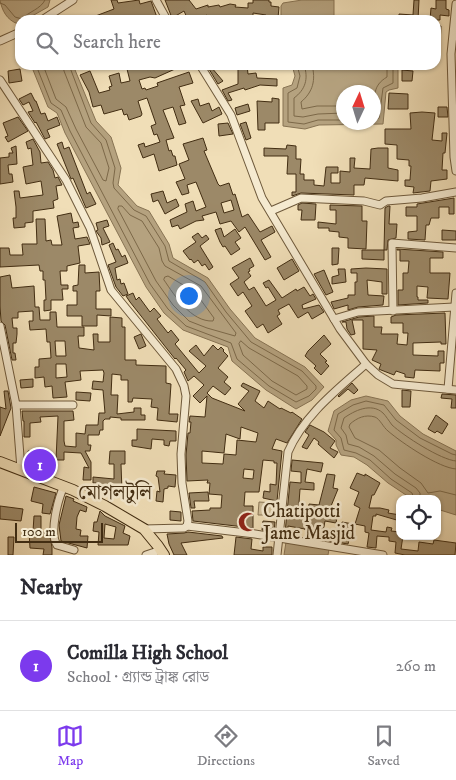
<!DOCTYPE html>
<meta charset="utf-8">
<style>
:root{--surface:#fff;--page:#f2f2f3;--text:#2b2b33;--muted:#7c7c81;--line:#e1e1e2;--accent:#7c3aed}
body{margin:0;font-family:"IM FELL DW Pica","Noto Serif Bengali",serif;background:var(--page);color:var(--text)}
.controls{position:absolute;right:15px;bottom:15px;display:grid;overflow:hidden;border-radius:10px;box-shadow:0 1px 4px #0004}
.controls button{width:45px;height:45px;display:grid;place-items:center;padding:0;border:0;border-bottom:1px solid var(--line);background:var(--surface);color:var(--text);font:25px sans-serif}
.compass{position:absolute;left:336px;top:85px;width:45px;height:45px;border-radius:50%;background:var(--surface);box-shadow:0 1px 4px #0004;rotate:4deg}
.scale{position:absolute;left:15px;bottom:12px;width:88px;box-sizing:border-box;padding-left:5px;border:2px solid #422d12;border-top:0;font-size:14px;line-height:18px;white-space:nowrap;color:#422d12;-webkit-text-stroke:4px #f5ead0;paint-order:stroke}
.you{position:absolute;left:188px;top:295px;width:18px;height:18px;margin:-12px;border:4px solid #fff;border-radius:50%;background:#1a73e8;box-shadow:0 0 0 8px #1a73e833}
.badge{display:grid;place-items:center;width:32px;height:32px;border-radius:50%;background:var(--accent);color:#fff;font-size:16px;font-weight:700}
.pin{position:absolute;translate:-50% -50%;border:2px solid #fff;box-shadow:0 1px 5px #0006}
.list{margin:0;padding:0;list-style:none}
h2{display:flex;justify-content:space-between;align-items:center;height:65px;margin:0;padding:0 20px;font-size:21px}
h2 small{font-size:16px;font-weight:400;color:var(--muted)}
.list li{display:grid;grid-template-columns:32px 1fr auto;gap:15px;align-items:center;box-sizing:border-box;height:90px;padding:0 20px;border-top:1px solid var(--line)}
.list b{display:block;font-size:19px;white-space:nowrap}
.list p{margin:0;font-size:16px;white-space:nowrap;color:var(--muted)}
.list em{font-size:16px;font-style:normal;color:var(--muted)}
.icon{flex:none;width:28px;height:28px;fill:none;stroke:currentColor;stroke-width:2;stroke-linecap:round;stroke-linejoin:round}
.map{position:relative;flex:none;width:456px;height:555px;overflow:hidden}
.search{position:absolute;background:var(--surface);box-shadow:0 1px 4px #0004;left:15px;right:15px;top:15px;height:55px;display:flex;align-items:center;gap:12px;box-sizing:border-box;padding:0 18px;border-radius:15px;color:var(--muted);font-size:19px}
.sheet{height:155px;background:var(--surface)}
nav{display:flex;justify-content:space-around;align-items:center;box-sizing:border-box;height:70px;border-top:1px solid var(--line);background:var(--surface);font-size:14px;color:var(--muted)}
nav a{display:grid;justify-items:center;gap:2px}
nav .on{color:var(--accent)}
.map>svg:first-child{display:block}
.green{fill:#d2c09b;stroke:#8a7656}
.water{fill:#b5a27f;stroke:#877353;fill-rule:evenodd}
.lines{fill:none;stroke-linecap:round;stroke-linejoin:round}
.shore{stroke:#7c6848;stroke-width:1}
.building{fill:#9c8968;stroke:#422d12;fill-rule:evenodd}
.minor-casing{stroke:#6e593b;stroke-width:9}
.highway-casing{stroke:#422d12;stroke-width:12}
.minor{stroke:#f5ead0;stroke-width:7}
.highway{stroke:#f0deb7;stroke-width:10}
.labels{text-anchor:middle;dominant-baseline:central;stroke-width:5;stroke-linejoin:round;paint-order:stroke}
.poi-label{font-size:19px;fill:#422d12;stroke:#f5ead0;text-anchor:start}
.neighbourhood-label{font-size:20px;fill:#422d12;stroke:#f5ead0}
</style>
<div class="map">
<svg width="456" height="555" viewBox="0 0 456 555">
<rect width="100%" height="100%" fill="#f0deb7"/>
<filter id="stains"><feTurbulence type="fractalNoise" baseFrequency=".004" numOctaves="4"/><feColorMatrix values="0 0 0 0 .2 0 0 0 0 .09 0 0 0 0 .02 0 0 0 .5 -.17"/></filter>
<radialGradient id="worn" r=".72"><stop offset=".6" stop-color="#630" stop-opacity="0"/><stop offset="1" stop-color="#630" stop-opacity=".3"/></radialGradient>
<!-- green -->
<path class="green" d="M259 502 274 503 275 515H258Z"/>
<!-- water -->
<g class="water">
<path d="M0 0H50L48 7 25 20H20V23L18 24C7 20 2 11 0 0Z"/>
<path d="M302 0H334V20H281V6L283 3Z"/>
<path d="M31 65H73L96 121 111 137 121 168 118 185 137 206 149 211 169 244 173 258 208 278 230 309 255 338 305 367 324 387 312 400 296 409 266 390 232 361 228 347 183 330 164 313 146 287 65 133 57 113 48 107Z"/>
<path d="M292 65H398V88L389 90 386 92 383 124 319 125 305 129 283 126V88L292 85 295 76ZM344 92H374V122H344Z"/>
<path d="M366 396 388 401 400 416 423 434 456 451V515L437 509V499H412L388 483 367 465 354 457 341 455 336 445V440L328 431 334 411 351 400Z"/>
<path d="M286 542 329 549 328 555H284Z"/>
</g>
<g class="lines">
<!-- shore -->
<g class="shore">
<path d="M0 3 5 5 15 17 22 19C28 12 41 9 45 0"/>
<path d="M36 65 51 103 61 110 70 131 150 284 168 309 186 326 231 343 237 359 269 386 296 402 309 396 316 389V386L302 371 251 342 226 312 205 282 169 261 165 246 146 216 134 210 114 188 113 183 115 168 106 140 91 123 69 65"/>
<path d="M43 65 56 99 66 107 76 129 103 180 106 181 109 168 101 143 86 127 64 71 63 65"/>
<path d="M297 65 300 76 297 88 288 93V122L304 124 318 120H344"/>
<path d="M304 65C309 79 305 90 294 98V116L303 117 318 114 344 113"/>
<path d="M312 65C316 80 313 92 301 102L302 109 317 106H344"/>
<path d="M374 112C375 96 372 86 387 77V65"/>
<path d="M374 120 379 118 383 88 393 83V65"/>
<path d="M119 206H122L130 215 142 221 159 248 162 261 165 266 201 286 236 333 235 336 207 328 189 321 173 305 156 281 118 209Z"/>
<path d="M165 277 168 276 195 292 214 318 213 321C191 322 175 296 164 280Z"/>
<path d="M241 341 249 348 298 376 307 386V389L296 395 272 381 243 355 239 344Z"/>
<path d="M456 469C439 468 402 443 388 431 383 427 380 419 375 417 365 414 357 418 350 424L349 427 355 438 379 450 400 468 421 483 428 493 440 491 456 495"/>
<path d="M414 499 412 493 391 479 370 460 356 453 344 450 341 438 334 430 338 414 353 405 366 401 384 405 396 420 420 438 452 454 456 455"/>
<path d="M420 499V493L416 488 395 474 374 456 359 447 348 444 346 435 341 428 344 418C354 411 371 402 383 413 386 416 389 421 392 425 404 436 441 460 456 461"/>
</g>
</g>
<!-- building -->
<g class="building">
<path d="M111 0H117L118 3 139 0 140 4 151 1 158 20H85L114 9Z"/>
<path d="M165 0H189L196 9 208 5V7L219 5 220 7 230 4 236 5 235 7 248 8V3H253V0H269V2H271V6L279 7 278 18H266V15L253 13V20L228 18 208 20 207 15 197 20H188L184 11 172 18Z"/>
<path d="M414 0H419L418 20 399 18V14L413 15Z"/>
<path d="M436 0H446V9L449 10V16L440 15V20H430L431 8 436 9Z"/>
<path d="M436 26H441L440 44H436Z"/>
<path d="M126 65H155L156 69 170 65H184L155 78 150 77 139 80 142 89 145 88 146 90 158 86 157 83 189 72 193 83 179 87 185 105 180 106 186 123 179 125 173 107 163 110 174 138 166 140 169 151 171 150 173 156H175L177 165 159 171 154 154 143 158 138 145 144 143 145 147 160 142 157 134 154 135 151 126 156 124 147 98 138 101 142 114 141 116 129 120 127 114 124 115 122 109 104 114 101 105 93 107 89 92 80 75 90 71 99 93 110 90 109 87 112 86 109 76 119 73 121 83 130 81Z"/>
<path d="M238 65H247L248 74 256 73 257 78 277 79V86L260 85 245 90 244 88 228 93 232 100 228 101 222 90 238 84Z"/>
<path d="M211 67 223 81 218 84 209 69Z"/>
<path d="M20 69 22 81 9 83 8 71Z"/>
<path d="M402 70 413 71 412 81H402Z"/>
<path d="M31 93 35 101H36L41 114 45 113 48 121 57 117 60 125 47 130 50 137 45 139 36 122 35 123 28 112 33 111 29 102 23 105 19 99Z"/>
<path d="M389 93 408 94V109H388Z"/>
<path d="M272 98 279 99V123H265V130H258L257 101 272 102Z"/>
<path d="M198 99 200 106 209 103 212 111 219 107 222 114 203 123 191 101Z"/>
<path d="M248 104 250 111 237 115 235 108Z"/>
<path d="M438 107H447L448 117H438Z"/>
<path d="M422 112 435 113 432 140 442 141V133H447L445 153H443L442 170H447V179L431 181 430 191 413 193 414 187 405 186V180H410L411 166H409V160L397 159V145L385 144V129H411L410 113Z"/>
<path d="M18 117 28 131 8 142 5 137 8 136 3 123Z"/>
<path d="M246 122 251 138 246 140 240 124Z"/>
<path d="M228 123 233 134 219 136 218 124Z"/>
<path d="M203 138 207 150 204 151 218 184 220 186 229 183 233 195 235 194 242 217 248 214 260 232 272 226 275 232 261 240 271 257 265 260 245 227 239 232 231 221 220 224 216 212 202 216 204 220 196 221 180 229 178 225 172 227 170 220 187 212 185 204 193 201 196 211 206 207 196 182 187 185 189 193 182 195 176 182 185 179 179 164 189 160 183 144ZM231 200 234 210 224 213 221 203Z"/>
<path d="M33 139 40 152 41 163 48 162 53 170 55 178 58 177 62 185 56 186 58 199 53 201 54 208 33 211V222L25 223V227L14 228 13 218H16V207L14 191H19L20 198 43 195 41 181 26 184 23 167 33 165 31 148 28 149 26 142Z"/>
<path d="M62 142 64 149 69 147 87 194 90 192 96 204 86 208 73 178 71 179 57 144Z"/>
<path d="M287 145 296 146V159H301L300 174H304V180H314V185L324 186 326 167H338V173H331V183H340V171L350 172V158H355L354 168 370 169 371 149 378 148H388V168L398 170V181L365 178 364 185H354V195L301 193 292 196V192H296V174H287L288 156H264V148L286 149Z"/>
<path d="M16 146 17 164 8 165 9 174H12L13 182 0 184V158L9 157V153H13L11 148Z"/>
<path d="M163 191 167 203 176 199 179 206 165 214 158 200 153 202 151 194Z"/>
<path d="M454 198V214H449V207H439V218H431L429 225H426L425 240 408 239V232L417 231V216H406V207H417V204Z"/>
<path d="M302 203 316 204 315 220H301L302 210H298V205Z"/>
<path d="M330 205 362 206V221H367L366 249 348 248V238L339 237V232L329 231V228H318V222L336 224V210H330Z"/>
<path d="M388 206H390L389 224H397L396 238 388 240 387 250H384L385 208Z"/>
<path d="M71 213 73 223 78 222 79 227 73 228 75 239 87 237 90 244 78 246 80 263 67 266V271H60L61 285H68V289H62L63 300H51V310L44 311V300H46L45 280H43V271H40L39 265 0 267V248H9L10 255H23L22 244H37L36 219H45L46 241 51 240 52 245H62L57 216Z"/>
<path d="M107 220 109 226 103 228 110 242 102 245 101 238 96 231 98 230 96 223Z"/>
<path d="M221 228 224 237 235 229 241 238 235 242 240 249 231 255 225 246 223 247 220 242 215 230Z"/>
<path d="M442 230 456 231V240H442Z"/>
<path d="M198 233 202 238 206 235 209 239 200 246 213 267 209 270 205 264 202 266 198 260 194 263 191 259 190 260 183 251 196 242 192 237Z"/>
<path d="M113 243 116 250 118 249 122 257 125 255 128 263 115 268 117 280 120 279 121 284 124 283 128 294 123 296 116 287 108 265 116 262 109 245Z"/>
<path d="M332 248H339L338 264 332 265Z"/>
<path d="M397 249 443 252V258H430V273H450L448 299 427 298 428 287 417 286V297H418V300H428V303L398 305V290H403V273H408L409 261H400V250H397Z"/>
<path d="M362 250H384V260L362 259Z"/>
<path d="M250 258 254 266 249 269 250 271 248 272 251 276 244 282 249 290 254 287 266 306 276 300 268 287 266 288 263 283 269 280 282 298 296 289 297 291 304 287 310 296 313 294 316 299 302 305 303 309 319 305 324 312 312 319 308 312 298 318 289 304 278 310 280 314 277 316 282 324 268 333 263 324 257 328 245 311 252 306 243 292 238 296 230 284 239 278 232 268Z"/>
<path d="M292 259 299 271 284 280 277 268Z"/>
<path d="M79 265H85V273L99 272 100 291H96V309H111V316L97 315V326H82V316H67V305H77V291H73V286L78 285Z"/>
<path d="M366 268 387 269V294H382V282L367 280 368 295 384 296 383 305 358 307 348 310V305L334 309 331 302 348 298V295H355V282H357V273H351V269Z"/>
<path d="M338 269H345L346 282 332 284V277L339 275Z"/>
<path d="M324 270 333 292 326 295 314 274Z"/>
<path d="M10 275 12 288 34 286 35 307H39L40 320H50V312H56L57 327H84V336H78L79 348 94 350 93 334H98V342H110V317L122 318V327H125V360H136V365L166 366V383L171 384 169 414H178L177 422 157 420 158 408 151 407 152 399 133 398 132 402H128V380H121V375L112 374 111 395H118L117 414 134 412V408H141V415H145V420H121V418L110 417V419H105L103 421V430H100L99 435H88V445H91L90 451H85L91 462V480H83L84 467 89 468 81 453 64 452V460H56L58 416 40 417 41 422 30 423V437H24V421H23L22 411H73L74 420 64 421V441L65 446 76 447V433L85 434 86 425H98L99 413H105L103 390 92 389 93 381 103 382 104 373 103 370 80 371 81 380 65 382 67 397 53 398 52 386 45 387 44 377 35 378V367H39V359L51 358 50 342H47L46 329 30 330 29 321H33V311L18 312V318H12L13 328H17V334L16 343H13V353H15L16 360H12L5 325 1 321 0 306V277ZM55 341H65L66 356H56ZM56 364H66L67 377 56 378Z"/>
<path d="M133 293 136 300 139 297 150 312 154 308 161 316 157 319 168 333 171 330 179 340 175 344 199 373 206 366 189 351 196 345 204 356 213 345 218 350 221 347 224 350 223 351 228 356 218 368 228 377 224 382 231 388 225 395 213 386 207 393 212 398 245 411 238 404 249 391 241 386 243 383 260 391 255 401 264 408 268 401 280 409 281 408 291 413 292 412 302 419 287 443 276 439 272 449 282 451 277 501 263 498 264 491 270 492V484L276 485 277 463H274V461L263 460 259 492H245L244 506H253V528L193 521 192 511 210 510V508H221L222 495 209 494 210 483H207L208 480 187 481 186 455 188 433H190L191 422H189L190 416 205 417 207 396 200 403 193 396 204 385 194 376 188 381 184 372 186 370 176 358 175 359 130 302 126 296ZM241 427 258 433 256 442 237 440 236 455 224 454 223 464 202 463V451L224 453 226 434 240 439ZM244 469 254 470 253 479 243 478Z"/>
<path d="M445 313 446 344H441V342L413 343V355L438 356V351H444V363H440V371L415 370 414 378 405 377V374L396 371 394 375 381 370 379 369 381 364 372 360 377 350 363 349V320H352L355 334 351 335 347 329 346 322H342L359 317 374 316V327H382L381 334H398L397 344 407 345 408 333H403V323H391V317L396 315Z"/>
<path d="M141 334 146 346 139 349 134 337Z"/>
<path d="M324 335 331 344 320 354 327 361 325 362 329 366 321 375 314 368 316 366 305 356 308 351Z"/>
<path d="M33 379V387L21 388 20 380Z"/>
<path d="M352 383 358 390 354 394 348 389 339 397 338 396Z"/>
<path d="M402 390 411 391 410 407H402Z"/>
<path d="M4 391H8L11 408 0 436V407L6 409Z"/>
<path d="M76 392 91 393 90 401 76 400Z"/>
<path d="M442 394 456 395V408H451L452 399 441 398Z"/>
<path d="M436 415 448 424 442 434 437 431 435 433 428 429Z"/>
<path d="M310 425 324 432 335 441 330 448 338 452 334 458 318 444 319 442 314 438 307 449 302 447 309 435 305 432Z"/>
<path d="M137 429 176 431V441H170L169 446 164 445V440L152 439 151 449 132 446V440H137Z"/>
<path d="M28 451H42V459H29Z"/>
<path d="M110 451H125V464H121L122 492 96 491V483H93V477L114 479V464H109Z"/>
<path d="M29 460 50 467 48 473 27 465Z"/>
<path d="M292 460 323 463 321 472 307 469 305 482 314 483V490L300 489 298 517 308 518 309 504 319 505 327 474 335 475 333 488 338 489 329 511 338 512 336 523 325 521 323 532 339 536 342 522 353 524 348 544 311 538 313 531 305 530V529L288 526V534L285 533 290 482 301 483V472L291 471Z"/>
<path d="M157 471H165L164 474 176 475 175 487 168 486V488L164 489 163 502 156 501 157 491 160 492 158 477 156 476Z"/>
<path d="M357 473 365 476V474L380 483 374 495H372L369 508H380L389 510 388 513 400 515V521L376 514V516H373L371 530 386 532 387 527 392 528 391 531 400 532V536H403L401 549 418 551 419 542 433 544 434 540 456 543 455 555H405L395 553 396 542 389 541V537L377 536 376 548 367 547 369 533 365 532V526L355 524 360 508 354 505 359 492 350 488Z"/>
<path d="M34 487 56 493 50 514 42 513 43 504 31 501Z"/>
<path d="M208 492 209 501H194L195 508H191L189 493Z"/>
<path d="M66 496 74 499 73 501 87 507 86 512 80 510 77 517 76 529 81 530 80 536H88L87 548 61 541 59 525Z"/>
<path d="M0 506 23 509 21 521 0 519Z"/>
<path d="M100 511 105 516 125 526 123 533 130 536 128 545H98L99 532 93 531 94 522H97ZM105 524 116 527 114 539 104 538Z"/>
<path d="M170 511 181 512V521L170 520Z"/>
<path d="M34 516H41V532H49L52 547V555H43L44 549 30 548 29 532 33 531Z"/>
<path d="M263 521 275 522 274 532 262 530Z"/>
<path d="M188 532 222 536 223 538 181 543 187 555H174L169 544 167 534 184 533Z"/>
<path d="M8 537H14L13 555H8Z"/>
<path d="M236 537 252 539 251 549 263 551V547H272V555H234Z"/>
</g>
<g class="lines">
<defs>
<g id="minor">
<path d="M156 0 167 20"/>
<path d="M456 4 451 54 454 157 456 171"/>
<path d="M42 20 73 0"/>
<path d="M0 41 20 32"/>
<path d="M200 65 231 115 262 198 340 329 366 364 378 375 393 384 456 390"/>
<path d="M0 80 66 180 90 228 111 290 176 369 184 386 186 396 181 454 182 483 188 521 187 526 184 528 144 529"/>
<path d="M271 211 301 198 364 201 380 205 386 201 422 198 456 192"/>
<path d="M393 311 392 243 456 248"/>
<path d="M334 319 358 312 454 307"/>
<path d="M0 326 16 405"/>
<path d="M448 389 456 293"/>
<path d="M21 469 16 405H73"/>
<path d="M64 486C58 499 49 533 57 545L74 550"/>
<path d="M187 526 255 534 383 555"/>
<path d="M146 555 161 550"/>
<path d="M277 555 288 452C304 415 337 390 366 364"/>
</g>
<path id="highway" d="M0 462 73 490 105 506 144 529 158 546 164 555"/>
</defs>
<!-- minor casing -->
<use href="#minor" class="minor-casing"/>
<!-- highway casing -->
<use href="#highway" class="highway-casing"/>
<!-- minor -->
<use href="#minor" class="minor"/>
<!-- highway -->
<use href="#highway" class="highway"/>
</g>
<!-- icons -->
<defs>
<symbol id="mosque-bare" viewBox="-9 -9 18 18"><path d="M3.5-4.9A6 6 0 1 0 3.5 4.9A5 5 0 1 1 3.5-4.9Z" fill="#8f2418" stroke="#f5ead0" stroke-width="2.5" paint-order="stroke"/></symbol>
</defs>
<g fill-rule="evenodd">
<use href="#mosque-bare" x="234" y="508" width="28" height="28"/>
</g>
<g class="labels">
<!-- poi labels -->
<g class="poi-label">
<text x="263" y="511">Chatipotti<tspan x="263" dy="22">Jame Masjid</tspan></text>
</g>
<!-- neighbourhood labels -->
<g class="neighbourhood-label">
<text x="115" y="493">মোগলটুলি</text>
</g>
</g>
<rect width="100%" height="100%" filter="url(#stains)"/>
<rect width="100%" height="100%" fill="url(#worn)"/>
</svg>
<div class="controls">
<button><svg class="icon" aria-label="locate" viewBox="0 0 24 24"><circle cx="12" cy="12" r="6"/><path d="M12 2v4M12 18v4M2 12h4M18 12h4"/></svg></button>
</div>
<svg class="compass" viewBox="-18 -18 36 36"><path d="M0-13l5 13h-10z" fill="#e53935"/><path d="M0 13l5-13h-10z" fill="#7c7c81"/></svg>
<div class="scale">100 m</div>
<div class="you"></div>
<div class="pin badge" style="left:40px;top:465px">1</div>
<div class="search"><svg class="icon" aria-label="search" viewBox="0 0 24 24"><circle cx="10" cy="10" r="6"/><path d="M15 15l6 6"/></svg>Search here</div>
</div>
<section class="sheet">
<h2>Nearby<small></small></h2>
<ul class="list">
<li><span class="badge">1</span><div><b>Comilla High School</b><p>School · গ্র্যান্ড ট্রাঙ্ক রোড</p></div><em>260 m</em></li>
</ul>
</section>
<nav>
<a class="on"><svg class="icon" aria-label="map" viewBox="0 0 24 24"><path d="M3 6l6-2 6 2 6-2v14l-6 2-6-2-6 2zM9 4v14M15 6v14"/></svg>Map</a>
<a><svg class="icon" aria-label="directions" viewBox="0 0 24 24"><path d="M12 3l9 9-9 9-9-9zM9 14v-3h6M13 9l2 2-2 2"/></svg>Directions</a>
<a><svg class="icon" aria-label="saved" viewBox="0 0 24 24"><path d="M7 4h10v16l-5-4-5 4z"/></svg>Saved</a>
</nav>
